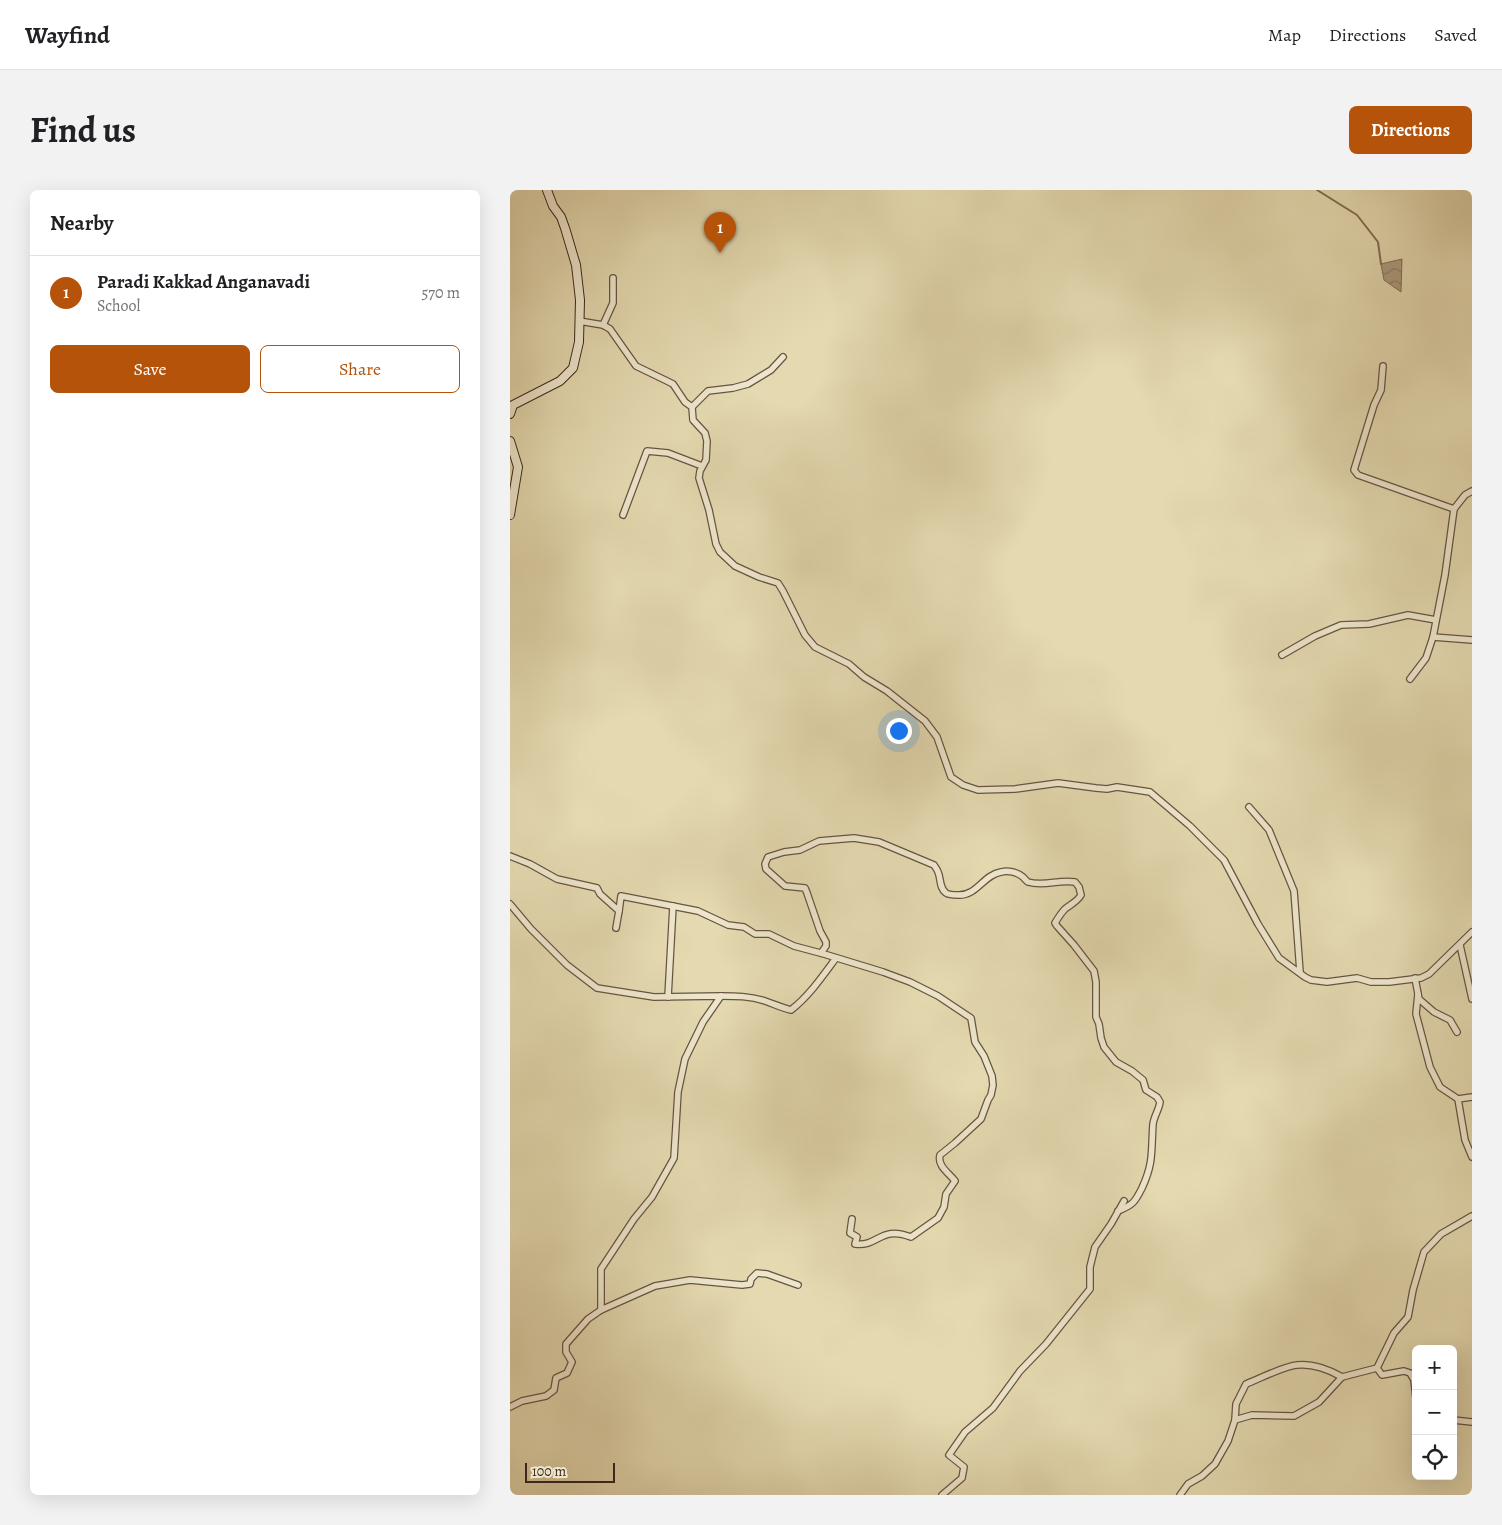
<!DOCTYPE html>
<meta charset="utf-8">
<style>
:root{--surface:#fff;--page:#f2f2f2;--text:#202124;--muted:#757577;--line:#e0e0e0;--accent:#b45309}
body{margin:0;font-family:Alegreya,serif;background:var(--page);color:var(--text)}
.controls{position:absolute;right:15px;bottom:15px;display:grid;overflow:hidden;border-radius:8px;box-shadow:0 5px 20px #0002}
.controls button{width:45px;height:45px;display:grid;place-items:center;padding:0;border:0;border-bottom:1px solid var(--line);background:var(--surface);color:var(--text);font:25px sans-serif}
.scale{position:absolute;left:15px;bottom:12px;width:90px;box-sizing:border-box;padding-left:5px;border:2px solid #3e271c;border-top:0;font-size:14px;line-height:18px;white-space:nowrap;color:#3e271c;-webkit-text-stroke:4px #ede6cc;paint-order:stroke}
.you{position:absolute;left:388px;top:540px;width:18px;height:18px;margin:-12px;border:4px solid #fff;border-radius:50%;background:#1a73e8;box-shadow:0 0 0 8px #1a73e833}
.badge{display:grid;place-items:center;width:32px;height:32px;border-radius:50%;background:var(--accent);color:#fff;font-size:16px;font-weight:700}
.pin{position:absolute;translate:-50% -41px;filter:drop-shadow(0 1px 2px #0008)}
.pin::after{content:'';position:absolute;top:26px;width:18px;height:15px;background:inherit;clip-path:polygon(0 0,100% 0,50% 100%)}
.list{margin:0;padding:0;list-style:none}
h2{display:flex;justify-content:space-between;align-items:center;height:65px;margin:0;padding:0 20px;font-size:21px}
h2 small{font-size:16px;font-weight:400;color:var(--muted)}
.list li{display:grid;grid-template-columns:32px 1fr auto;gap:15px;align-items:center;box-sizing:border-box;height:75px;padding:0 20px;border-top:1px solid var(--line)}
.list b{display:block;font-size:19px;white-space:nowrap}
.list p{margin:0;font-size:16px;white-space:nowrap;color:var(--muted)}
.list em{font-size:16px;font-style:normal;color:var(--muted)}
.actions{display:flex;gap:10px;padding:15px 20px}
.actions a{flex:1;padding:11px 0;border:1px solid var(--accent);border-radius:8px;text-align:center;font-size:18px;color:var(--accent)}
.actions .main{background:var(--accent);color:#fff}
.icon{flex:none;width:28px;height:28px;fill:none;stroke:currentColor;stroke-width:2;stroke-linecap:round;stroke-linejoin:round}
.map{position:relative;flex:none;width:962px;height:1305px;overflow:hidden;border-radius:8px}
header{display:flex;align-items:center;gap:30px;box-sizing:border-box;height:70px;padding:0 25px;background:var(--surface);border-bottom:1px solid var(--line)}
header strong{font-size:24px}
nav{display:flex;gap:28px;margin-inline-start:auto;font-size:18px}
.intro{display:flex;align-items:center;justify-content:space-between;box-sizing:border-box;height:120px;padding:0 30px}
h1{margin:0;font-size:35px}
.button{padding:12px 22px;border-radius:8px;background:var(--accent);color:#fff;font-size:18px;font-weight:700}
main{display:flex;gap:30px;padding:0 30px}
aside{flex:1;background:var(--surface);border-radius:8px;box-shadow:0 5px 20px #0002}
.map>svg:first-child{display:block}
.water{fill:url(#water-waves);stroke:#806d57}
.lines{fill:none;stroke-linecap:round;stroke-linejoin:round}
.stream{stroke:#806d57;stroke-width:2}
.minor-casing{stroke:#685441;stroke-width:8}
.secondary-casing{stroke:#3e271c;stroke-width:10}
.minor{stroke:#ede6cc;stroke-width:5.5}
.secondary{stroke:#ede6cc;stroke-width:8}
</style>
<header>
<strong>Wayfind</strong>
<nav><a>Map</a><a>Directions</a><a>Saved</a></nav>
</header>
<div class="intro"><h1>Find us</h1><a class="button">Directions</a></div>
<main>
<aside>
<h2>Nearby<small></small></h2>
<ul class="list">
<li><span class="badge">1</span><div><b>Paradi Kakkad Anganavadi</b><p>School</p></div><em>570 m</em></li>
</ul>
<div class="actions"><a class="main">Save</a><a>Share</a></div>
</aside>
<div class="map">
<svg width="962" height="1305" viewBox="0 0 962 1305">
<defs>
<pattern id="water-waves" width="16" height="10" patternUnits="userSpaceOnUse" patternTransform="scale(1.25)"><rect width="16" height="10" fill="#ac9c7e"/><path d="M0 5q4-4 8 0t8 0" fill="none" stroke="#8d7f66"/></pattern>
</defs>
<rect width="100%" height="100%" fill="#e4d9b0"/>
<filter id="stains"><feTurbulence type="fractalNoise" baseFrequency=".004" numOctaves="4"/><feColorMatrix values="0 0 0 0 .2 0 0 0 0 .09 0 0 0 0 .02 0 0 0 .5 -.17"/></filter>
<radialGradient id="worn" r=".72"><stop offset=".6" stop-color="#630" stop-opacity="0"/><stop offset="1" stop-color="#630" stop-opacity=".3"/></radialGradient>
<!-- water -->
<path class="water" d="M892 69 891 102 874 90 871 74Z"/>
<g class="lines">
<!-- stream -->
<path class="stream" d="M807 0 847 25 868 52 871 74"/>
<defs>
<g id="minor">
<path d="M69 131 93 135 100 139 126 176 157 191 163 194 175 212 182 217 183 230 195 243 197 251 196 270 190 281 189 288 199 320 206 354 210 362 225 376 249 387 268 393 273 401 295 445 305 457 339 474 354 487 377 501 415 531 427 547 441 587 453 595 468 600 505 599 548 593 586 598 597 599 607 597 640 602 680 636 714 670 748 734 769 768 795 787 801 790 817 792 847 788 861 792H879L911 788 919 784 962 742"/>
<path d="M93 135 103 113V88"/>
<path d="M873 176 871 200 864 215 844 280 848 285 944 319"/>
<path d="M182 217 198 201 223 198 238 194 261 180 273 167"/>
<path d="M113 325 137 261 158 263 192 276"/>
<path d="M923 447 962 450"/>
<path d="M772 465 805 446 831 435 859 434 898 425 926 430"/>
<path d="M900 489 916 468 923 447 935 385 944 319 955 305 962 301"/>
<path d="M739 617 759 640 784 701 790 782"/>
<path d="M0 666 20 674 47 689 87 698 90 704 109 721 106 738"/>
<path d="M0 714 21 739 57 775 87 798 144 807 211 806 193 832 175 869 168 902 164 968 142 1007 124 1029 91 1079V1120L78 1129 56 1154V1162L62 1172 57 1183 46 1188 44 1200 36 1206 12 1211 0 1217"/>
<path d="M109 721 111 706 188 721 218 735 234 737 245 744H259L284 756 314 764 373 782 400 792 428 806 461 828 465 852 474 866 482 886 483 895 481 905 478 910 471 929 445 953 430 965C427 976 439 983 445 991L436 1004 434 1017 428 1028 401 1047C370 1035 369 1057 345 1054L347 1047 340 1043 342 1029"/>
<path d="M950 755 962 809"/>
<path d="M311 763 316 756V752L310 741 297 703 295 698 275 696 256 679 255 674 258 667 274 662 290 660 309 651 344 648 369 652 424 675C425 677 427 679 428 682 431 688 429 698 436 703 439 705 444 705 448 705 467 706 473 685 491 682 498 680 507 682 513 687 515 689 516 691 518 692 534 697 549 689 565 692L569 697 571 705C567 712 561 714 555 719 551 723 548 728 545 733L547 736 564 755 584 781 586 792V827L589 834 591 848 594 857 606 872 622 881 633 890 636 900 647 907 650 912C649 920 644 926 643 934 641 961 644 972 632 998 625 1012 623 1015 608 1021"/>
<path d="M905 788 909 809 924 822 940 830 947 842"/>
<path d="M908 804 906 824 920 877 930 897 948 909"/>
<path d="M211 806C225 806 240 806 255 811 264 814 272 818 281 820 299 806 312 787 326 768"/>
<path d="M158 807 163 716"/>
<path d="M962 907 948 909 955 950 962 967"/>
<path d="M91 1120 145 1096 180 1090 232 1095 240 1094 241 1089 247 1083 257 1084 288 1095"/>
<path d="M867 1178 872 1185 894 1181 900 1183 904 1190 906 1208"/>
<path d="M725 1230 726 1214 736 1194C749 1189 774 1176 787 1175 802 1173 820 1180 832 1187"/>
<path d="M943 1230 962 1232"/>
<path d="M432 1305 452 1288 454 1277 439 1265 455 1242 483 1218 510 1181 536 1154 580 1099V1077L585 1057 601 1034 614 1011"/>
<path d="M670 1305 678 1294 692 1286 705 1274 718 1251 725 1230 742 1225 784 1226 809 1212 832 1187 867 1178 884 1143 898 1127 903 1100 914 1062 931 1044 962 1026"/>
</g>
<g id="secondary">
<path d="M0 224 3 215 50 191 63 178 69 152 70 110 66 75 55 38 51 27 43 16 37 0"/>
<path d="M0 251 8 277 0 325"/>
</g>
</defs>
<!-- minor casing -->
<use href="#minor" class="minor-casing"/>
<!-- secondary casing -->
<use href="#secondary" class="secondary-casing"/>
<!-- minor -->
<use href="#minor" class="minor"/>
<!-- secondary -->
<use href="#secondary" class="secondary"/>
</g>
<rect width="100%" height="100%" filter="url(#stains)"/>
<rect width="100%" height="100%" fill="url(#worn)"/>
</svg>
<div class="controls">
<button>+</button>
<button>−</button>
<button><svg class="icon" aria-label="locate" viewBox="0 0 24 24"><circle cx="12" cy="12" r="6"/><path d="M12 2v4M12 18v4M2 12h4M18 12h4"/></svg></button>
</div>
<div class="scale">100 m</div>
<div class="you"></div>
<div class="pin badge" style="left:210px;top:63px">1</div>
</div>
</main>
